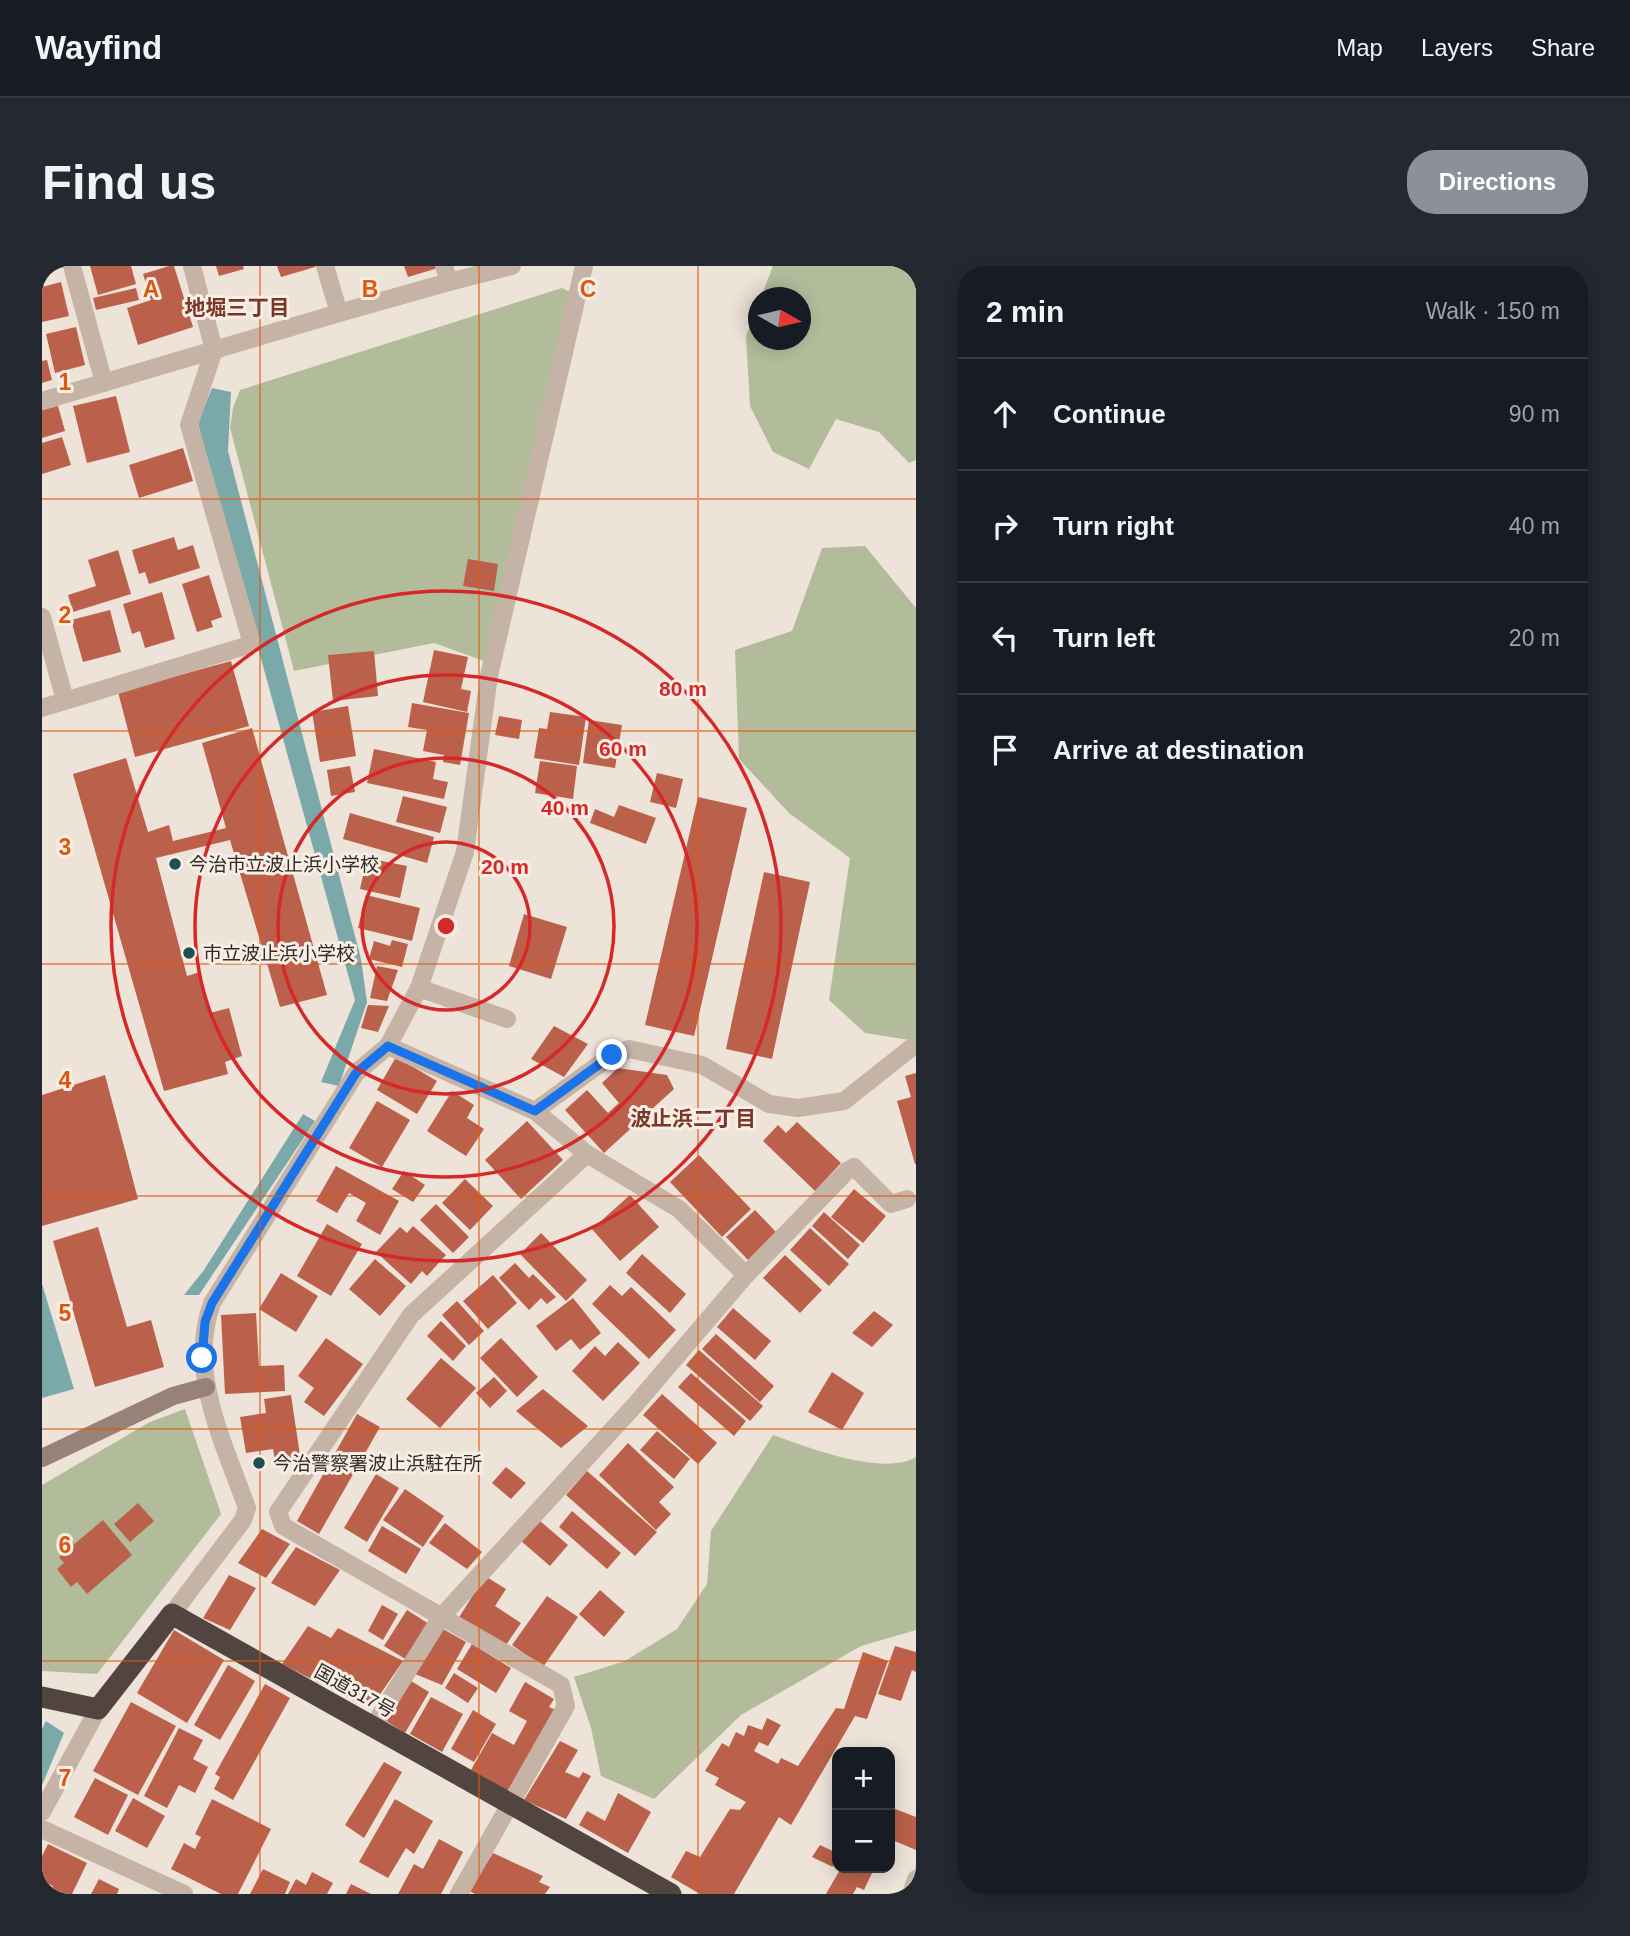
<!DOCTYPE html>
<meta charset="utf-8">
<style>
:root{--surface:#171b24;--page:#242831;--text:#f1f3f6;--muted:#9ea1a6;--line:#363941;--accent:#8c9099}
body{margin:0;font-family:Arial,"Noto Sans JP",sans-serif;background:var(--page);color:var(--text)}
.controls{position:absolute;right:21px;bottom:21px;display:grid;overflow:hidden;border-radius:14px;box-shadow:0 4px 18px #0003}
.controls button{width:63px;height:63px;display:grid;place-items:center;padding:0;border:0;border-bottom:2px solid var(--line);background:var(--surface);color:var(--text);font:35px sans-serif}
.compass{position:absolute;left:706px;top:21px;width:63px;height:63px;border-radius:50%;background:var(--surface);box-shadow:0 4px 18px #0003;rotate:98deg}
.stop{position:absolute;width:21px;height:21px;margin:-16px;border:5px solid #1a73e8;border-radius:50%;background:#fff}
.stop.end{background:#1a73e8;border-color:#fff;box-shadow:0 2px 7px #0008}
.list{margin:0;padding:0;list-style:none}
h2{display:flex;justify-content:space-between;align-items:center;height:91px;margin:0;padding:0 28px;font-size:30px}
h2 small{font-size:23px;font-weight:400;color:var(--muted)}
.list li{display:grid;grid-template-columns:46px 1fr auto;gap:21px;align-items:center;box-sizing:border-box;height:112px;padding:0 28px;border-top:2px solid var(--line)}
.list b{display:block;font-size:26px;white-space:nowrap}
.list em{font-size:23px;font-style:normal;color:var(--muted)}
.icon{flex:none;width:38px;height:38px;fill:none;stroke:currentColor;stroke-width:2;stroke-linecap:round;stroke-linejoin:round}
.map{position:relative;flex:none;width:874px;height:1628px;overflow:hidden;border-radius:28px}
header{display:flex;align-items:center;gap:42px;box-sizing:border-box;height:98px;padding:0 35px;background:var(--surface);border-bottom:2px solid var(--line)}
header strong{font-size:33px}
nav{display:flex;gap:38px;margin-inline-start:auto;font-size:24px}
.intro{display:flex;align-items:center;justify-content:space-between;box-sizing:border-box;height:168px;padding:0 42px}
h1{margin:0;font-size:49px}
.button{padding:18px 32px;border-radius:28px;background:var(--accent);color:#fff;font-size:24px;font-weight:700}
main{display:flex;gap:42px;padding:0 42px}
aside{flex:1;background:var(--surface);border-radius:28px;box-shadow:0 4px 18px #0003}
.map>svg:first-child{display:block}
.green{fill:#b2bc9b}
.water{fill:#7ba9a9}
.building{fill:#bb614b}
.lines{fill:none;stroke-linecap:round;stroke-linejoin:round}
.street{stroke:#c5b3a6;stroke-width:18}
.secondary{stroke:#988278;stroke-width:18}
.highway{stroke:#52443e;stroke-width:21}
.route{stroke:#1a73e8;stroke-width:9}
.grid{fill:none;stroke:#df570d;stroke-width:2;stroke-opacity:0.55}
.ring{fill:none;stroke:#d62828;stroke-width:3.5}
.poi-dot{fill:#204f50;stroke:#f7eee5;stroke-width:2.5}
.labels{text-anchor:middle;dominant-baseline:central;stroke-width:6;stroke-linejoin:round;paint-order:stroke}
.poi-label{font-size:19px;fill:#322a26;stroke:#f7eee5;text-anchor:start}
.street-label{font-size:19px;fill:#322a26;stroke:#f7eee5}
.neighbourhood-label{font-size:21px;font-weight:bold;fill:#7a3727;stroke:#f7eee5}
.grid-label{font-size:23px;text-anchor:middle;font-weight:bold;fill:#df570d;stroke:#f7eee5;stroke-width:6;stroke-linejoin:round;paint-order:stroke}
.centre{fill:#d62828;stroke:#f7eee5;stroke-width:3.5}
.ring-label{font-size:21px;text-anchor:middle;font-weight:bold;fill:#d62828;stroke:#f7eee5;stroke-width:6;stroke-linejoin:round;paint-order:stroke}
</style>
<header>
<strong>Wayfind</strong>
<nav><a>Map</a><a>Layers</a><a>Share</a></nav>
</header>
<div class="intro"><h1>Find us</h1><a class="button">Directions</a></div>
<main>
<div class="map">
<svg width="874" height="1628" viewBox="0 0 874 1628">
<rect width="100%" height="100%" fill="#eee3d9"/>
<!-- green -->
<g class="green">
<path d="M731 0H874V194L867 197 837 166 794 153 767 203 731 186 708 140 704 70 716 38V74H758V32L719 31Z"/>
<path d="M520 22 528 26 442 395 392 377 252 405 188 162 191 142 198 124Z"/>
<path d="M823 280 874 342V775L823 767 787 734 808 592 747 547 697 493 693 384 750 365 780 282Z"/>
<path d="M143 1143 179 1248 55 1408 0 1405V1219L108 1156Z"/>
<path d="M731 1169C765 1181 841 1211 874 1191V1364L819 1380 699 1449 612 1533 559 1510 549 1462 532 1411 583 1395 635 1363 665 1318 669 1265Z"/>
</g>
<!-- water -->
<g class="water">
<path d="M170 122 189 126 186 185 319 693 325 736 297 820 279 816 313 734 167 204 156 156Z"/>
<path d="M261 848 273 855 157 1029H142L162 1004Z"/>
<path d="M0 1018 32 1123 0 1132Z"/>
<path d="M4 1455 22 1467 0 1519V1463Z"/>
</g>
<!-- building -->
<g class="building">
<path d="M48 0H89L94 18 56 29Z"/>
<path d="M127 0H132L151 61 96 79 85 42 109 34 101 8Z"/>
<path d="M174 0H201L202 3 177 10Z"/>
<path d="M235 0H273V1L239 11Z"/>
<path d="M362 0H396V2L366 11Z"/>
<path d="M19 16 27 50 0 56V21Z"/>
<path d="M94 22 97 34 54 44 51 32Z"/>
<path d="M34 61 43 99 13 107 4 68Z"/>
<path d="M5 94 10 114 0 117V95Z"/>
<path d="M74 130 88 186 45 197 31 140Z"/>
<path d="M16 140 23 165 0 172V144Z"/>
<path d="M20 171 29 199 0 208V177Z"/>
<path d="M141 182 151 215 97 232 87 199Z"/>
<path d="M132 271 136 284 151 279 158 302 107 318 103 306 97 308 90 284Z"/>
<path d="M76 284 89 328 31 346 26 329 54 320 46 294Z"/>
<path d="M426 293 456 298 452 325 421 320Z"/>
<path d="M167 309 180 351 169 355 171 361 155 366 140 318Z"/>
<path d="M120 326 133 373 103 382 98 365 90 368 81 338Z"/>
<path d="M68 344 79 386 41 396 29 354Z"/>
<path d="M392 384 426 391 419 423 429 425 425 446 381 436Z"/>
<path d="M332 385 336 430 291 435 286 389Z"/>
<path d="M189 395 207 460 93 491 76 426Z"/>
<path d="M370 437 427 447 418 499 401 496 402 489 381 485 385 464 366 461Z"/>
<path d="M306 440 314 490 278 496 270 446Z"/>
<path d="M508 446 544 451 537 499 492 492 497 462 505 463Z"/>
<path d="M457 450 480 454 477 473 453 469Z"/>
<path d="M547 454 580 459 573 502 541 497Z"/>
<path d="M210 462 285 729 238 741 188 574 114 592 145 710 158 706 168 747 187 742 200 790 183 796 186 808 122 825 31 508 84 492 106 566 127 559 131 575 184 562 160 477Z"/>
<path d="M332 483 394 496 391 513 406 516 402 533 325 517Z"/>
<path d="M498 495 535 500 531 533 493 527Z"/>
<path d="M308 500 313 526 289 530 285 504Z"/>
<path d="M615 507 641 513 634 542 608 536Z"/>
<path d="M361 530 405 541 398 567 354 556Z"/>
<path d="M656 531 705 542 652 770 603 759Z"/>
<path d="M577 539 614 552 604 578 548 557 553 543 572 551Z"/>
<path d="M308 547 392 571 385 597 301 573Z"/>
<path d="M325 592 365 600 358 632 318 623Z"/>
<path d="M722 606 768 616 730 793 684 783Z"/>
<path d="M324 629 378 642 370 675 316 662Z"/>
<path d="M482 648 525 661 509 713 467 700Z"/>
<path d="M350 674 366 678 360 701 327 693 332 675 348 680Z"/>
<path d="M335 700 356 704 345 735 328 732Z"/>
<path d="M326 739 347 740 336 766 319 762Z"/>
<path d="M512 760 546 778 522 811 489 793Z"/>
<path d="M354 791 395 815 375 848 335 824Z"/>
<path d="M576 802 625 809 632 823 562 887 523 844 545 824 566 847 577 837 560 817Z"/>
<path d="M874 807V898H873L855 835 869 831 863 810Z"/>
<path d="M63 809 96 933 0 960V829Z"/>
<path d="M410 825 432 839 425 852 442 863 424 890 385 865Z"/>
<path d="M335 835 368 854 340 901 307 882Z"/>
<path d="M485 855 521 894 479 933 443 894Z"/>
<path d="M755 856 799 897 773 925 721 875 736 859 744 867Z"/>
<path d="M657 889 709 943 680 971 628 916Z"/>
<path d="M294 900 357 935 338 969 314 955 324 937 307 927 295 947 274 935Z"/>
<path d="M362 905 383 919 371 936 350 923Z"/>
<path d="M423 913 451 940 428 964 400 937Z"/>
<path d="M812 923 844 950 821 977 789 951Z"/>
<path d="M588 929 617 961 578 995 550 963Z"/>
<path d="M394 938 427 971 411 987 378 954Z"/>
<path d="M713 944 734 966 706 994 684 971Z"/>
<path d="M782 946 818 979 806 993 770 960Z"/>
<path d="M285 958 320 978 289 1030 255 1010Z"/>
<path d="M371 960 404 989 385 1010 380 1005 369 1018 334 986 358 961 365 967Z"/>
<path d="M56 961 85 1061 109 1054 122 1101 53 1121 11 975Z"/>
<path d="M768 962 807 998 787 1020 748 984Z"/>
<path d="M499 967 545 1014 524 1035 478 988Z"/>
<path d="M600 988 644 1028 628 1047 584 1007Z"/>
<path d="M743 989 780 1024 758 1047 721 1012Z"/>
<path d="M333 993 364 1020 338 1050 307 1023Z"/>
<path d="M473 997 487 1012 491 1008 514 1031 505 1038 499 1032 487 1044 457 1012Z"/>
<path d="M239 1007 276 1030 254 1066 217 1043Z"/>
<path d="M451 1009 475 1037 446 1063 421 1035Z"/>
<path d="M568 1019 580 1030 589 1021 634 1064 607 1093 550 1038Z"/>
<path d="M531 1032 559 1067 538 1084 529 1073 514 1085 494 1060Z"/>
<path d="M415 1035 442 1065 427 1079 400 1049Z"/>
<path d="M691 1042 729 1075 713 1094 675 1061Z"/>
<path d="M832 1045 851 1059 830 1081 810 1067Z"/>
<path d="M214 1047 217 1100 242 1099 243 1125 183 1128 179 1049Z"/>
<path d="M399 1055 424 1080 411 1095 385 1070Z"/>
<path d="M674 1068 732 1120 718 1136 660 1083Z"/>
<path d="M284 1072 321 1098 282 1150 262 1136 272 1122 256 1110Z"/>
<path d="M459 1072 496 1111 475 1131 438 1092Z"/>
<path d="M576 1076 598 1097 561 1135 530 1105 553 1080 563 1090Z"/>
<path d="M657 1084 721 1140 708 1155 644 1099Z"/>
<path d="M399 1092 434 1122 398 1162 364 1133Z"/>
<path d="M790 1106 822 1127 800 1164 766 1146Z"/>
<path d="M649 1107 704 1155 692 1170 636 1121Z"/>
<path d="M452 1111 465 1125 448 1142 434 1127Z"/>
<path d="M501 1123 546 1160 519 1182 474 1145Z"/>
<path d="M620 1128 675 1177 656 1198 601 1149Z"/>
<path d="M249 1129 259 1196 234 1200 231 1183 204 1187 198 1151 224 1147 222 1133Z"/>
<path d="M315 1148 338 1161 277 1268 255 1255Z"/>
<path d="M615 1165 648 1193 632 1213 598 1184Z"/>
<path d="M586 1177 632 1221 617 1236 629 1248 614 1264 557 1209Z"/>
<path d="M464 1201 484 1217 469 1233 450 1217Z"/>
<path d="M545 1205 615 1266 593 1290 524 1229Z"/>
<path d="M334 1208 357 1222 325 1276 302 1262Z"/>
<path d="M363 1223 402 1250 381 1281 341 1254Z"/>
<path d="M96 1237 112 1255 88 1276 72 1258Z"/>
<path d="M530 1245 579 1287 565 1303 517 1261Z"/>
<path d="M61 1254 90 1289 45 1328 35 1316 29 1321 15 1303 22 1297 17 1291Z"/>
<path d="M497 1254 526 1279 508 1300 479 1275Z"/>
<path d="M403 1257 440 1286 425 1303 387 1277Z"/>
<path d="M340 1260 379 1283 364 1308 326 1285Z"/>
<path d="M220 1263 248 1278 224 1312 196 1297Z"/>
<path d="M254 1281 298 1304 273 1340 229 1317Z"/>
<path d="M187 1309 214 1322 188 1364 161 1352Z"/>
<path d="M443 1310 464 1323 453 1340 479 1357 462 1382 416 1353Z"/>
<path d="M558 1324 583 1346 562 1371 537 1348Z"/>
<path d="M505 1330 536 1351 501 1401 470 1379Z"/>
<path d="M340 1339 356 1348 341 1374 326 1365Z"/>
<path d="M365 1344 387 1358 365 1394 342 1380Z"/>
<path d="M266 1360 289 1372 296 1362 361 1395 328 1443 240 1398Z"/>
<path d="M401 1363 424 1376 400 1419 373 1408Z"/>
<path d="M132 1364 182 1394 145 1457 95 1427Z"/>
<path d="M430 1378 469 1402 454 1427 415 1403Z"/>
<path d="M853 1380 874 1386V1406L870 1404 859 1435 836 1428Z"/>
<path d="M821 1386 846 1395 825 1453 813 1450 749 1559 737 1551 692 1628H658L629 1611 644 1585 658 1591 688 1543 698 1544 704 1536 673 1519 677 1512 663 1505 680 1477 687 1481 694 1466 702 1470 706 1459 720 1464 725 1452 739 1459 726 1480 717 1476 712 1485 736 1498 739 1492 756 1500 794 1442 802 1443Z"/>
<path d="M186 1399 213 1415 178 1474 152 1459Z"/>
<path d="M412 1407 436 1422 426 1437 403 1422Z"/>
<path d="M369 1415 387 1426 363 1467 344 1455Z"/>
<path d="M483 1416 512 1433 507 1441 514 1444 467 1526 429 1504 450 1467 472 1479 485 1455 467 1445Z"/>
<path d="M223 1418 248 1432 191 1534 172 1523 178 1511 173 1508Z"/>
<path d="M389 1431 421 1448 400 1486 368 1468Z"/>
<path d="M89 1436 134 1460 96 1529 51 1505Z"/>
<path d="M431 1444 454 1458 432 1496 409 1483Z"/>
<path d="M137 1462 161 1474 151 1493 166 1501 153 1527 137 1519 125 1542 102 1530Z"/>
<path d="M518 1475 536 1484 523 1506 537 1512 541 1506 549 1510 524 1553 482 1534Z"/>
<path d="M342 1496 360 1506 322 1572 303 1559Z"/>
<path d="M53 1512 86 1529 66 1569 32 1551Z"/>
<path d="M576 1527 609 1546 586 1587 537 1559 545 1545 563 1555Z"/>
<path d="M91 1532 123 1550 105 1582 73 1565Z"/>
<path d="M170 1533 229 1563 196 1628H179L129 1603 142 1577 153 1583 159 1571 153 1568Z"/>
<path d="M353 1533 391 1555 372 1588 364 1582 346 1612 317 1596Z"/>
<path d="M848 1541 874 1551V1584L848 1573Z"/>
<path d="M397 1573 421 1586 399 1628H356L372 1598 381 1603Z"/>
<path d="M6 1578 45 1597 30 1628H7L11 1620 0 1615V1590Z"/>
<path d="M778 1579 795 1587 791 1601 770 1591Z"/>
<path d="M451 1587 501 1610 497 1616 508 1621 503 1628H433L427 1625Z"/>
<path d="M799 1602H821L830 1607 822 1624 815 1621 811 1628H784Z"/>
<path d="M221 1603 248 1616 243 1628H208Z"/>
<path d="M270 1606 291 1617 285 1628H246L254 1613 264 1619Z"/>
<path d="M57 1613 77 1623 75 1628H49Z"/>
<path d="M309 1618 329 1628H304Z"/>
</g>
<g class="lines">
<!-- street -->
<g class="street">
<path d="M30 0 62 117"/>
<path d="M407 16 470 0"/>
<path d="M297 47 407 16 402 0"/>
<path d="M0 135 297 47 283 0"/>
<path d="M0 351 23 434"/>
<path d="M0 442 210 378 147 159 172 84 150 0"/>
<path d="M377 722 465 753"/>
<path d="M346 780 493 845 545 888 637 943 704 1009"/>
<path d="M493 845 570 789 587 783 660 799 727 838 756 842 802 835 874 778"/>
<path d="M236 1246 241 1260 519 1419 524 1440 417 1628"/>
<path d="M236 1246 369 1049 545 888"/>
<path d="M130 1348 201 1254 205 1242C182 1177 145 1106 170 1037L314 807 346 780 377 722 423 586 447 410 542 0"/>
<path d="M331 1461 399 1351 593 1139 704 1009 805 905 812 901 849 938 865 933"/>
<path d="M0 1546 56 1443"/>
<path d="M0 1563 142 1628"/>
<path d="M869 1628 874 1613"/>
</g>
<!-- secondary -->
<path class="secondary" d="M0 1192 131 1130 164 1121"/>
<!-- highway -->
<path class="highway" d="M0 1431 56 1443 130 1348 629 1628"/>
</g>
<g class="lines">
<!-- route -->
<path class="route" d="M160 1092 163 1056 170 1037 314 807 346 780 493 845 570 789"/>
</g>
<!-- grid -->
<path class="grid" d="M218 0V1628M437 0V1628M656 0V1628M0 233H874M0 465H874M0 698H874M0 930H874M0 1163H874M0 1395H874"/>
<!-- distance rings -->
<g class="ring">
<circle cx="404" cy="660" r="84"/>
<circle cx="404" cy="660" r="168"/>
<circle cx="404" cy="660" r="251"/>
<circle cx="404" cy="660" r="335"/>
</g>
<!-- markers -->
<g class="poi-dot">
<circle cx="133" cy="598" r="7"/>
<circle cx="147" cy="687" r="7"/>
<circle cx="217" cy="1197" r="7"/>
</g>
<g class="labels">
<!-- poi labels -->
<g class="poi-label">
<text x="147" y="598">今治市立波止浜小学校</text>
<text x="161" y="687">市立波止浜小学校</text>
<text x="231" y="1197">今治警察署波止浜駐在所</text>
</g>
<!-- street labels -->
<g class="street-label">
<text transform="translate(313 1425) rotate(29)">国道317号</text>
</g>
<!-- neighbourhood labels -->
<g class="neighbourhood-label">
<text x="195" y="41">地堀三丁目</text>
<text x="651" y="852">波止浜二丁目</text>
</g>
</g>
<g class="grid-label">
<text x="109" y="31">A</text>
<text x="328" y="31">B</text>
<text x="546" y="31">C</text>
<text x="23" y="124">1</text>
<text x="23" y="357">2</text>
<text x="23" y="589">3</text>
<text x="23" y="822">4</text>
<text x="23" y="1055">5</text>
<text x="23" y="1287">6</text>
<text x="23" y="1520">7</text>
</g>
<circle cx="404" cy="660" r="10" class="centre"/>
<g class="ring-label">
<text x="641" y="430">80 m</text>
<text x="581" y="490">60 m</text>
<text x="523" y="549">40 m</text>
<text x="463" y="608">20 m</text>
</g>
</svg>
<div class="controls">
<button>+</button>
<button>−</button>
</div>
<svg class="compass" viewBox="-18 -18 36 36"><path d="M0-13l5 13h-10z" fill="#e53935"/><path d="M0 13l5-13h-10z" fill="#9ea1a6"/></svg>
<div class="stop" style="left:160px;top:1092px"></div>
<div class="stop end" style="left:570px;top:789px"></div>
</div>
<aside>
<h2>2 min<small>Walk · 150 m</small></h2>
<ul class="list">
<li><svg class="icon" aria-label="ahead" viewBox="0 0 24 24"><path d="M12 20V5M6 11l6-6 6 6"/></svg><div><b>Continue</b></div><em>90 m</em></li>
<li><svg class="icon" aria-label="right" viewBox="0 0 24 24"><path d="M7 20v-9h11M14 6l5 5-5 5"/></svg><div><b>Turn right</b></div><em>40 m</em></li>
<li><svg class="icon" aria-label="left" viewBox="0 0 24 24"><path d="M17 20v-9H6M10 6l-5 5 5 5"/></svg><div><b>Turn left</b></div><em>20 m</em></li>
<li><svg class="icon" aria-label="arrive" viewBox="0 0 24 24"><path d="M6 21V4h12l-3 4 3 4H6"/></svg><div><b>Arrive at destination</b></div></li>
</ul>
</aside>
</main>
